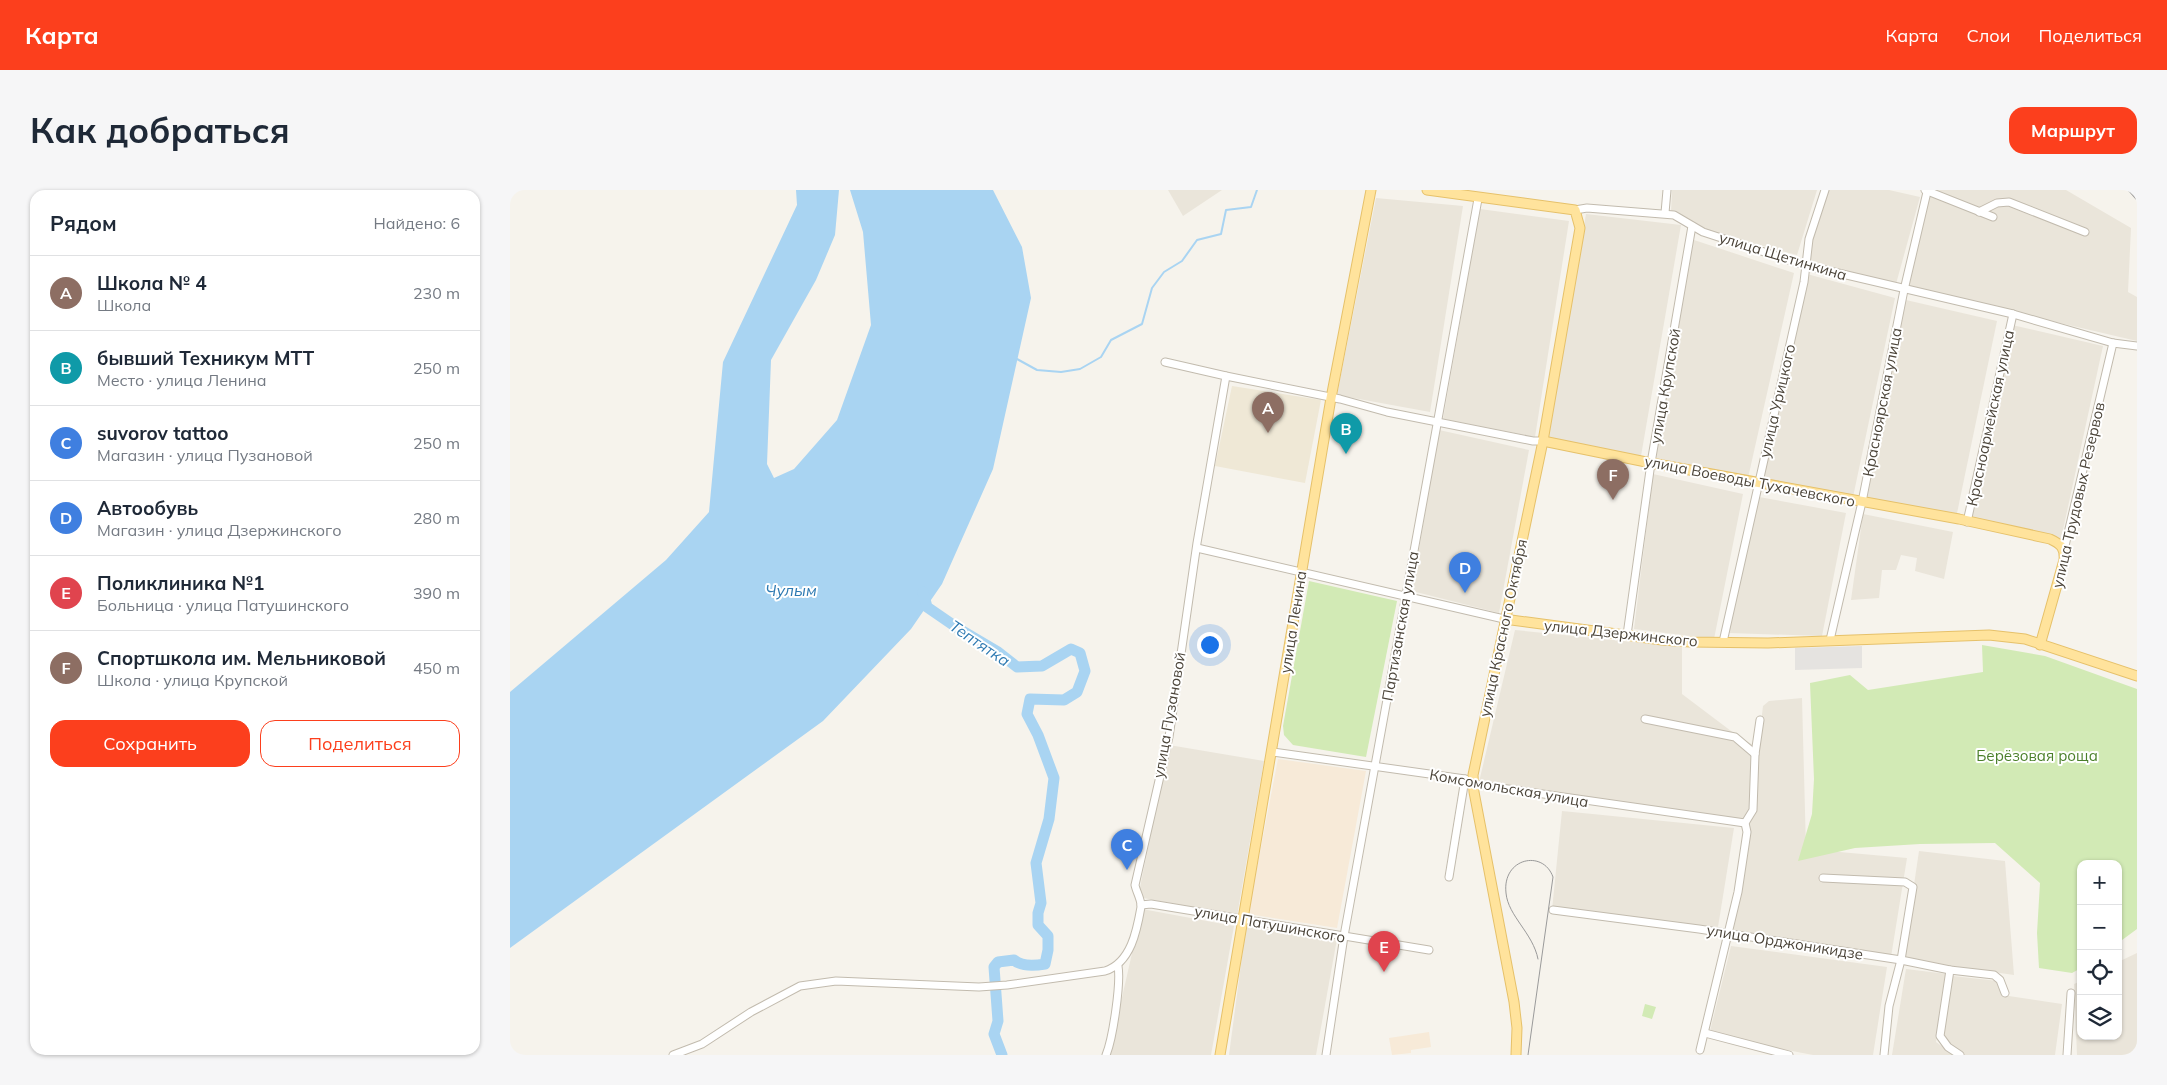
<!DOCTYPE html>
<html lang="ru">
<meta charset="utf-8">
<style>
:root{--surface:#fff;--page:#f6f6f7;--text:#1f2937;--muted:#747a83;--line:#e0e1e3;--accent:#fc3f1d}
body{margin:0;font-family:Mulish,sans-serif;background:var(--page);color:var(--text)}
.controls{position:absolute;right:15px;bottom:15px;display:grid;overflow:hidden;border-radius:10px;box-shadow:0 1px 4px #0004}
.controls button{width:45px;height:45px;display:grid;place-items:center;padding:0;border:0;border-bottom:1px solid var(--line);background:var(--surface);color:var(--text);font:25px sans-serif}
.you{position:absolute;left:699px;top:454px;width:18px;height:18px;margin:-12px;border:4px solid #fff;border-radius:50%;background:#1a73e8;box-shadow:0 0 0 8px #1a73e833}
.badge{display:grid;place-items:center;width:32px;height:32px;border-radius:50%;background:var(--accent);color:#fff;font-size:16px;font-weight:700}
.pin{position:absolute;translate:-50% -41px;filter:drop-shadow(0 1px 2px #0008)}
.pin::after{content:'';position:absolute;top:26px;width:18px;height:15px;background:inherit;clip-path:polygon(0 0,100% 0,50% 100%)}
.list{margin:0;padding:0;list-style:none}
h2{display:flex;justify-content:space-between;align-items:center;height:65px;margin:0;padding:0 20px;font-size:21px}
h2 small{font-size:16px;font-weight:400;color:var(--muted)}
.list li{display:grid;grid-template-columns:32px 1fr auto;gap:15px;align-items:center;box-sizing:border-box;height:75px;padding:0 20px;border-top:1px solid var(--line)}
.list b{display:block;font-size:19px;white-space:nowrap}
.list p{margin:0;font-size:16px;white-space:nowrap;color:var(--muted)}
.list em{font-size:16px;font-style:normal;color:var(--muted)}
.actions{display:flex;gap:10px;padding:15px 20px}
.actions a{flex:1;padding:11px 0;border:1px solid var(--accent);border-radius:15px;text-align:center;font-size:18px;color:var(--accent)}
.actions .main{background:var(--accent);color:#fff}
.icon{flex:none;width:28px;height:28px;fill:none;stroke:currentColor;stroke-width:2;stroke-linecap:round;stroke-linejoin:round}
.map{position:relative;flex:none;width:1627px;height:865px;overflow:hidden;border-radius:15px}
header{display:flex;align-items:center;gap:30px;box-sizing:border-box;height:70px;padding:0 25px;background:var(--accent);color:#fff}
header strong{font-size:24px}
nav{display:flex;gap:28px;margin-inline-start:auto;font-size:18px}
.intro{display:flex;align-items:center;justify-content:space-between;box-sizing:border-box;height:120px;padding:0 30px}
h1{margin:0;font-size:35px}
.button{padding:12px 22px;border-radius:15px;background:var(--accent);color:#fff;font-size:18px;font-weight:700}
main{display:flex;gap:30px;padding:0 30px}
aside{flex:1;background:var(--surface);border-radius:15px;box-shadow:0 1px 4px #0004}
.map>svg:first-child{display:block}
.residential{fill:#eae5da}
.commercial{fill:#f7ead8}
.education{fill:#efe8d6}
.green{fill:#d2eab5}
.parking{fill:#e5e3e0}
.water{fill:#a9d4f2}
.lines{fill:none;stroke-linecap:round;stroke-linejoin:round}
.stream{stroke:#a9d4f2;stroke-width:2}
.river{stroke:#a9d4f2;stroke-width:11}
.minor-casing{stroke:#c2bbae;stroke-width:9}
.major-casing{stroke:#e6c16a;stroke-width:11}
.minor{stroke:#fff;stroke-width:7}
.major{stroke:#ffe39c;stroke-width:9}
.tram{stroke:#9a9a9a;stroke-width:1}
.rail-casing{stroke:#9a9a9a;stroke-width:4}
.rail{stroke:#fff;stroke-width:2;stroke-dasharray:5.5;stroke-linecap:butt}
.labels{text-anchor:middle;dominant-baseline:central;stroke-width:4;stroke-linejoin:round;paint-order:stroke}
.street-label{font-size:15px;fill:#4b4439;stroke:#fff}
.park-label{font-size:15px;fill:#4a7f2a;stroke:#fff}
.water-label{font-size:16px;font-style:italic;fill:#2e7ab2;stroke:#fff}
</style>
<header>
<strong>Карта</strong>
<nav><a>Карта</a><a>Слои</a><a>Поделиться</a></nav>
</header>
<div class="intro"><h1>Как добраться</h1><a class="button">Маршрут</a></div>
<main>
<aside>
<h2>Рядом<small>Найдено: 6</small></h2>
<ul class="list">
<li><span class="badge" style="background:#8d6e63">A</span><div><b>Школа № 4</b><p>Школа</p></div><em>230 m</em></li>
<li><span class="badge" style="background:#0f9aa8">B</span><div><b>бывший Техникум МТТ</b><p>Место · улица Ленина</p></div><em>250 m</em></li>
<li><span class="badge" style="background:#3f7fe0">C</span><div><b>suvorov tattoo</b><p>Магазин · улица Пузановой</p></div><em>250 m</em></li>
<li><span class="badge" style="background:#3f7fe0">D</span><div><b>Автообувь</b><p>Магазин · улица Дзержинского</p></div><em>280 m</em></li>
<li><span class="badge" style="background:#e0444e">E</span><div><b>Поликлиника №1</b><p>Больница · улица Патушинского</p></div><em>390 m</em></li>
<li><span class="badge" style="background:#8d6e63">F</span><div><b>Спортшкола им. Мельниковой</b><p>Школа · улица Крупской</p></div><em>450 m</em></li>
</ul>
<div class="actions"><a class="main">Сохранить</a><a>Поделиться</a></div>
</aside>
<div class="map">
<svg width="1627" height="865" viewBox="0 0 1627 865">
<rect width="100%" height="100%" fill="#f6f3ec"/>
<!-- residential -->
<g class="residential">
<path d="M658 0H712L673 26Z"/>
<path d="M1162 0H1307L1287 65 1204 43 1161 22Z"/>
<path d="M1318 0H1379L1410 7 1386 94 1296 71Z"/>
<path d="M1420 0H1556L1621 38 1618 102 1627 107V151L1396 97Z"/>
<path d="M866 8 953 16 920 222 827 205Z"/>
<path d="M970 19 1059 31 1025 247 933 229Z"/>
<path d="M1076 24 1171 35 1131 266 1038 247Z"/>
<path d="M1181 49 1284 83 1238 288 1146 270Z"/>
<path d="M1297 84 1385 108 1343 307 1253 290Z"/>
<path d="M1396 110 1487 131 1446 328 1355 311Z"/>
<path d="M1502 135 1593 156 1551 349 1459 327Z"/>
<path d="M929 240 1019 260 989 423 902 401Z"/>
<path d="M1143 284 1233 304 1204 449 1124 439Z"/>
<path d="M1249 307 1336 323 1312 446 1219 443Z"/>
<path d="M1353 324 1443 342 1434 389 1405 381 1407 368 1391 365 1386 380H1372L1369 408 1341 410Z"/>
<path d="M1005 440 1172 457V504L1225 544 1248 558 1253 516 1259 511 1292 508 1296 659 1397 668 1381 767 1221 744 1239 632 969 592Z"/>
<path d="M659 555 754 571 727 726 628 707Z"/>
<path d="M1052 621 1224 638 1208 737 1042 720Z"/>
<path d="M1409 661 1495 671 1504 785 1393 769Z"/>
<path d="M632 719 724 736 701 865H599Z"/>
<path d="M736 736 827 749 806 865H719Z"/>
<path d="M1221 756 1377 777 1363 865H1303L1199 845Z"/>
<path d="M1627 763V865H1567L1564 794 1571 791V846H1608V772Z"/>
<path d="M1396 779 1437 784 1426 852 1444 865H1382Z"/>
<path d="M1443 786 1488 791 1492 805 1552 814 1545 865H1453L1444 859 1432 842Z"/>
</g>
<!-- commercial -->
<g class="commercial">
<path d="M768 569 856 581 827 738 738 724Z"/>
<path d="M919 842 921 857 901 860V863L882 865 879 848Z"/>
</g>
<!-- education -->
<path class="education" d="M722 196 811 210 795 293 705 276Z"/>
<!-- green -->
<g class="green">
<path d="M799 391 887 411 856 567 783 555 774 545 773 536Z"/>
<path d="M1472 455 1535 466 1627 499V739L1608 753V674H1571V778L1562 783 1529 778 1527 743 1530 693 1485 653 1410 654 1345 658 1288 671 1302 624 1304 589 1300 493 1340 485 1358 500 1473 482Z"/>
<path d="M1135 814 1146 817 1142 829 1132 826Z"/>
</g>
<!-- parking -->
<path class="parking" d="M1352 456V478L1285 480V458Z"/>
<!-- water -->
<path class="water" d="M286 0H329L325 45 306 90 261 170 257 274 264 288 284 279 327 230 361 135 353 42 340 0H483L512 57 521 108 483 279 432 394 401 439 313 531 0 758V502L156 370 199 322 213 172 287 15Z"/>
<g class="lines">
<!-- stream -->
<path class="stream" d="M507 169 527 180 551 182 570 179 591 167 601 150 632 134 642 98 654 82 672 71 687 50 711 44 716 20 741 17 747 0"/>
<!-- river -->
<path class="river" d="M413 402 417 417 449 439 488 462 507 477 532 476 561 459 570 463 575 481 567 502 554 510 520 509 517 524 528 545 544 588 539 629 526 673 531 713 528 723V735L538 746V760L535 774C524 776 512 777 504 770L488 772 484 777 488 831 484 844 492 865"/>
<defs>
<g id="minor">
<path d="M1415 0 1483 27"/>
<path d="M1065 20 1077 18 1164 25 1193 42 1294 75 1503 124 1603 153 1627 156"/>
<path d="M1469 22 1487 13 1499 12 1575 42"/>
<path d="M1155 23 1157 0"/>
<path d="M655 172 716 186 830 209 877 222 1023 251H1033"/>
<path d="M1457 332 1503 124"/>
<path d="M687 358 994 429"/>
<path d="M1554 360 1603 153"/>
<path d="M1117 445 1141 273 1182 36"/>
<path d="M1320 450 1352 312 1394 100 1417 2"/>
<path d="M1213 452 1294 92 1299 49 1315 0"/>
<path d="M1135 529 1225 547 1245 564"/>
<path d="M763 562 955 589 963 594 1235 633"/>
<path d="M939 687 955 589"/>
<path d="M1313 688 1395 692 1403 697 1391 770 1379 816 1374 865"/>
<path d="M631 715 641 714 919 760"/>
<path d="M1043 720 1189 739 1391 770 1440 780 1484 785 1490 790 1495 803"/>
<path d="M1440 780 1430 846 1438 857 1450 865"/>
<path d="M1195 843 1279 865"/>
<path d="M1190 860 1228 702 1237 642 1235 633 1243 620 1245 564 1250 530"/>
<path d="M163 865 192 854 241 822 290 796 326 791 469 797 497 795 595 781C621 773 627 740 631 717 632 711 626 701 625 695L659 547 687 353 716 186"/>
<path d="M596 865C603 848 611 793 608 776"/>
<path d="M816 865 834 746 968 9"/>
<path d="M1557 865 1561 803"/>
</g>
<g id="major">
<path d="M917 0 1065 20 1070 38 1033 251 963 585 964 602 1004 812 1007 838 1006 865"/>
<path d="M1033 251 1141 273 1449 329 1540 349C1551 354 1555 358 1554 370L1530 455"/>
<path d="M994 429 1152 450 1180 452 1258 453 1479 445 1515 449 1627 486"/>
<path d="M710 865 821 208 861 0"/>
</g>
</defs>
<!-- minor casing -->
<use href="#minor" class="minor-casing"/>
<!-- major casing -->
<use href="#major" class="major-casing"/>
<!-- minor -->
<use href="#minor" class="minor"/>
<!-- major -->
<use href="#major" class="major"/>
<!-- tram -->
<path class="tram" d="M1018 865 1043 687C1033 659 992 668 996 703 998 726 1023 743 1028 769"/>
<defs>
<path id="rail" d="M1620 0 1627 8"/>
</defs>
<!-- rail casing -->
<use href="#rail" class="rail-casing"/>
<!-- rail -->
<use href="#rail" class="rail"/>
</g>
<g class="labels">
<!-- street labels -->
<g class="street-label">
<text transform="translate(1273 66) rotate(17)">улица Щетинкина</text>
<text transform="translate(1155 196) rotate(-80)">улица Крупской</text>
<text transform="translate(1267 211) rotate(-77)">улица Урицкого</text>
<text transform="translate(1372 212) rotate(-79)">Красноярская улица</text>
<text transform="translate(1480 228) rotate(-78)">Красноармейская улица</text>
<text transform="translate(1240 291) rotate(11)">улица Воеводы Тухачевского</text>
<text transform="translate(1568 305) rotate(-77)">улица Трудовых Резервов</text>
<text transform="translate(783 432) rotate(-81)">улица Ленина</text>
<text transform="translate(890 436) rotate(-80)">Партизанская улица</text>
<text transform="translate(993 438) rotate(-78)">улица Красного Октября</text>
<text transform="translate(1111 443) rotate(6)">улица Дзержинского</text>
<text transform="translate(659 525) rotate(-80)">улица Пузановой</text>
<text transform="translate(999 598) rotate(10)">Комсомольская улица</text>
<text transform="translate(760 734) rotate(10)">улица Патушинского</text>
<text transform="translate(1275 752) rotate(9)">улица Орджоникидзе</text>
</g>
<!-- park labels -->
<g class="park-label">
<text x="1527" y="565">Берёзовая роща</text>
</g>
<!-- water labels -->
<g class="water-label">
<text x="281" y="400">Чулым</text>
<text transform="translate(470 453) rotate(34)">Тептятка</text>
</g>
</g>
</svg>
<div class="controls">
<button>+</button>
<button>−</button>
<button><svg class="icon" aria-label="locate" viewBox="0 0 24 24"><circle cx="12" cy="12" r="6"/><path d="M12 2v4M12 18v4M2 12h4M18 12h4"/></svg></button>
<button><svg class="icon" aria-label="layers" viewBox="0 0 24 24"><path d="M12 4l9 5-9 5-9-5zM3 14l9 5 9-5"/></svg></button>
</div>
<div class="you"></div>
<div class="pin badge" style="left:758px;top:243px;background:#8d6e63">A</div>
<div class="pin badge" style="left:836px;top:264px;background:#0f9aa8">B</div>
<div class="pin badge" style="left:617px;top:680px;background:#3f7fe0">C</div>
<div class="pin badge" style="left:955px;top:403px;background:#3f7fe0">D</div>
<div class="pin badge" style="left:874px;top:782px;background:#e0444e">E</div>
<div class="pin badge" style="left:1103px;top:310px;background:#8d6e63">F</div>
</div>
</main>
